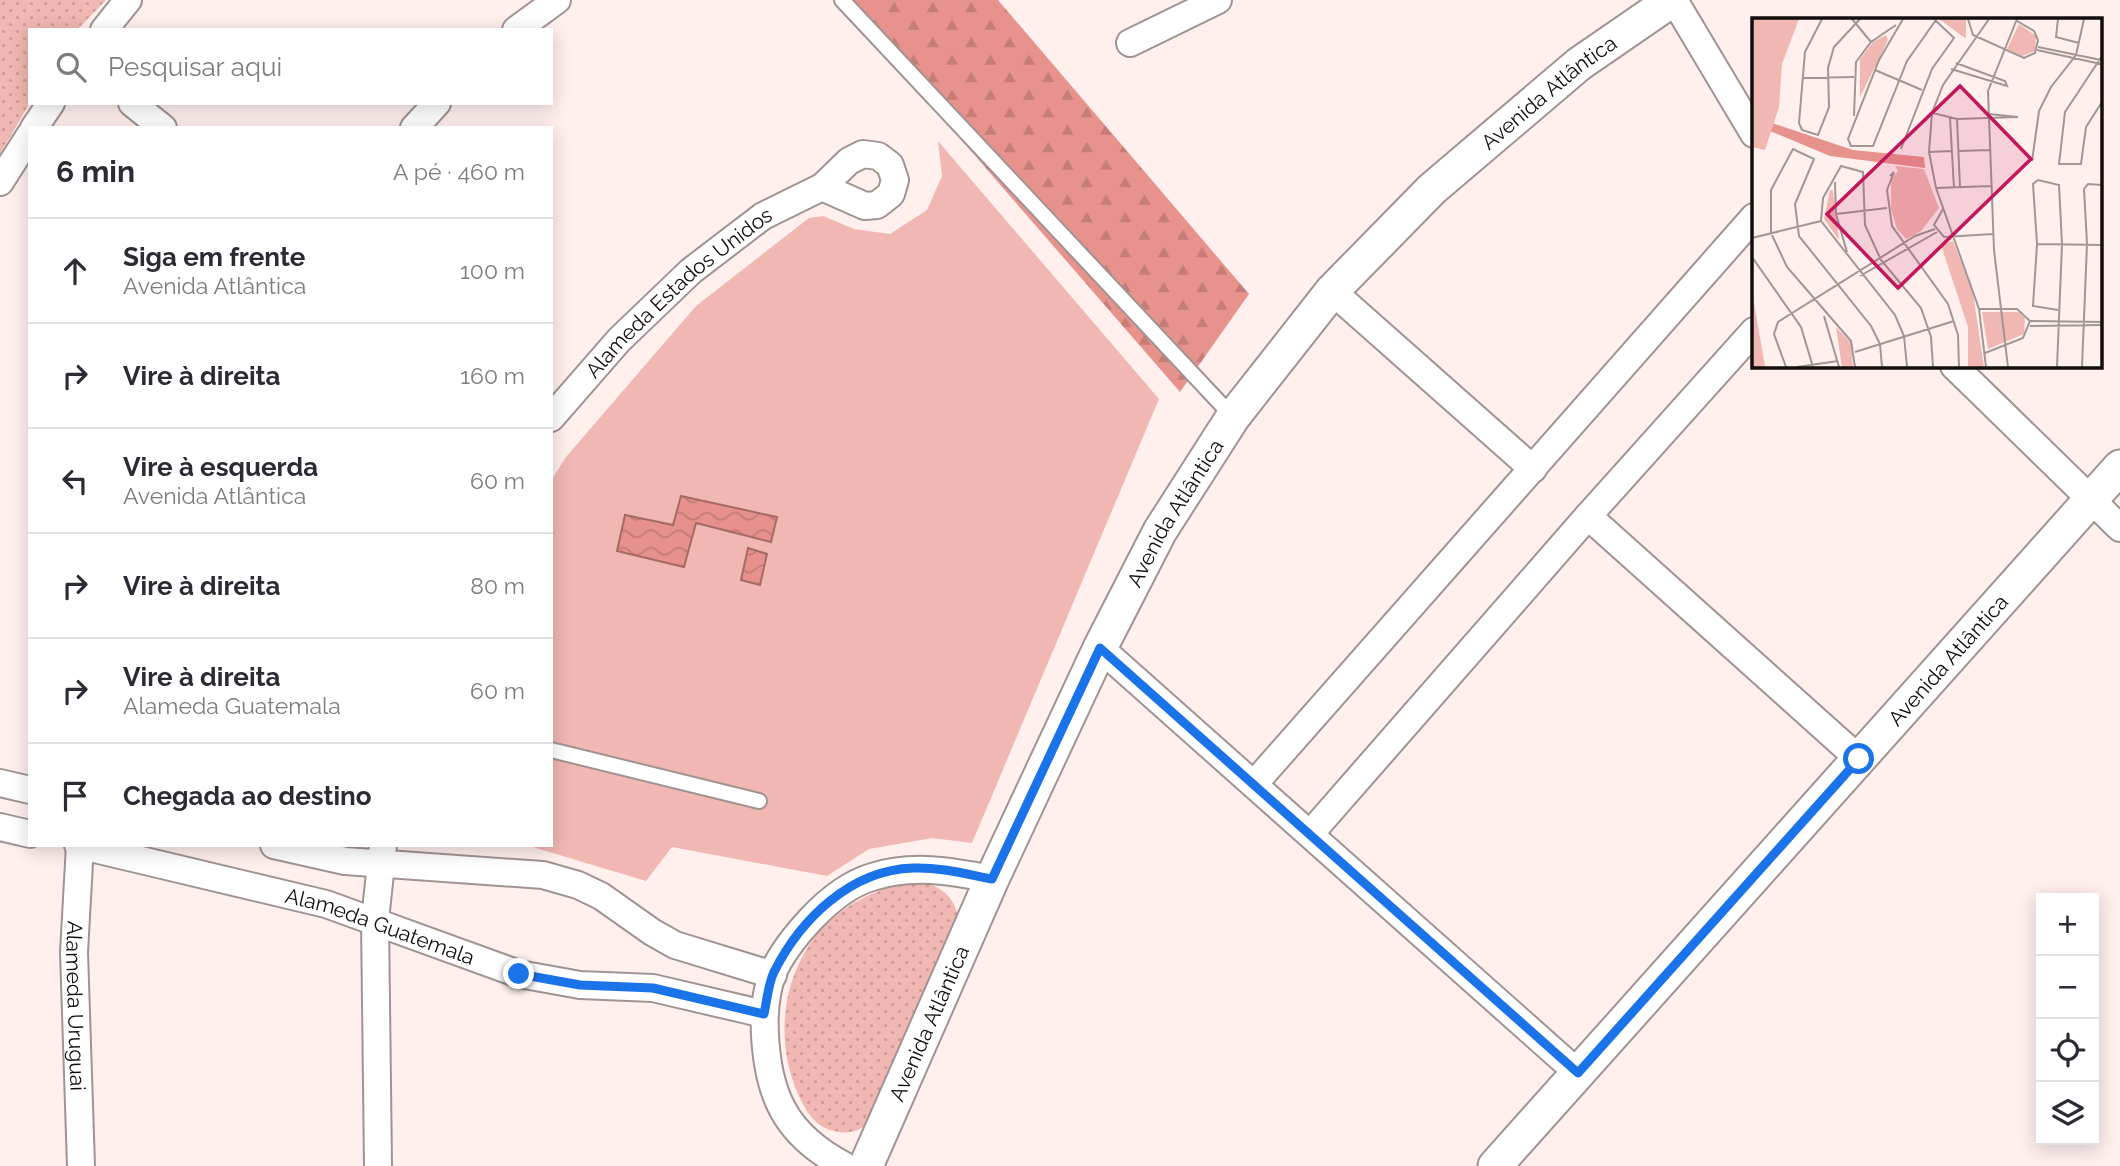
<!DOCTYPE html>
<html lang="pt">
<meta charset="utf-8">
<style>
:root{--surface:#fff;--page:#f2f2f3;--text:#2b2b33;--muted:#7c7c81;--line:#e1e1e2}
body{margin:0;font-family:Raleway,sans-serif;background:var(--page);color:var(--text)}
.controls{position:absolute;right:21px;bottom:21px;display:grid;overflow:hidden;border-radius:0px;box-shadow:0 4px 18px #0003}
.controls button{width:63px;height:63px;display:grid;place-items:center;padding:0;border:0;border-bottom:2px solid var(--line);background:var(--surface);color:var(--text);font:35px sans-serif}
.stop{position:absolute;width:21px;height:21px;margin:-16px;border:5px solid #1a73e8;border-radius:50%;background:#fff}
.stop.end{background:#1a73e8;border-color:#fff;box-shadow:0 2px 7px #0008}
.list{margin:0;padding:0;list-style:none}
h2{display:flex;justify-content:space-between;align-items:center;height:91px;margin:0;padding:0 28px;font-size:30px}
h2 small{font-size:23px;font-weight:400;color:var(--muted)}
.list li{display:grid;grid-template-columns:46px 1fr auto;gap:21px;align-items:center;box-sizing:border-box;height:105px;padding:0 28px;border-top:2px solid var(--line)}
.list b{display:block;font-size:26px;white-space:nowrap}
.list p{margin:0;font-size:23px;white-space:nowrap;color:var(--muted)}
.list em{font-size:23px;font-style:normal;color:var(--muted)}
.icon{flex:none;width:38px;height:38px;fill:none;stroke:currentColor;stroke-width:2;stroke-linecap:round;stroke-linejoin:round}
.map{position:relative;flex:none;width:2120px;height:1166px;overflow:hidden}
.search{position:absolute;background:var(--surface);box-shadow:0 4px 18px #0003;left:28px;top:28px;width:525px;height:77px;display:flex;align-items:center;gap:18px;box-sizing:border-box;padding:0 24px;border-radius:0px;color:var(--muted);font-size:26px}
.panel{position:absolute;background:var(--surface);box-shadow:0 4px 18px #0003;left:28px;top:126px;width:525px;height:721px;border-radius:0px}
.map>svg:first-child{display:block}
.grass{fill:#f1b7b2}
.forest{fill:url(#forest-firs)}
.park{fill:url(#park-dots)}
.water{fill:url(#water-waves);stroke:#a66a65;stroke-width:2}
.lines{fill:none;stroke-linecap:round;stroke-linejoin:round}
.service-casing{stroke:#a19392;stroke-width:18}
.minor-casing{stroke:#a19392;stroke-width:30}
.tertiary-casing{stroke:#a19392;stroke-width:37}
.service{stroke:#fff;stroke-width:14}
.minor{stroke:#fff;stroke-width:26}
.tertiary{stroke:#fff;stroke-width:33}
.route{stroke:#1a73e8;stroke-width:9}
.labels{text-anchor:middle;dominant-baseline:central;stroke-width:7;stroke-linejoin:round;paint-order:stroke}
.street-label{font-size:21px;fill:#120e0d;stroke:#fff0ee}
.inset-road{fill:none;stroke:#a09694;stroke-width:2}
.view{fill:#c2185b;fill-opacity:0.15;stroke:#c2185b;stroke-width:3.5}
.inset-edge{fill:none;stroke:#120e0d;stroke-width:3.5}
</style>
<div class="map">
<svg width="2120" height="1166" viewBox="0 0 2120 1166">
<defs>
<pattern id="forest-firs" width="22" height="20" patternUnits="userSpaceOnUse" patternTransform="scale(1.75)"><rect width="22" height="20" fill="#e8928d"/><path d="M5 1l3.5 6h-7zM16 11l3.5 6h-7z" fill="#c67d78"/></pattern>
<pattern id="park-dots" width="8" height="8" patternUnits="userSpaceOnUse" patternTransform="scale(1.75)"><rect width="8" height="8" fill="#f1b7b2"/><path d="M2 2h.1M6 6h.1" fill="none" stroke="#ce9c98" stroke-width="1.8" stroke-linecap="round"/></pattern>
<pattern id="water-waves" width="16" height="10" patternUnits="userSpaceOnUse" patternTransform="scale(1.75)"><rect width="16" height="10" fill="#e6918b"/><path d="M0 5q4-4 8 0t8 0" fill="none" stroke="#c47c77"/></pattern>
</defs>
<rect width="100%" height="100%" fill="#fff0ee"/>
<!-- grass -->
<path class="grass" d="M938 141 1159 399 972 843 932 838 869 849 827 876 672 847 646 881 526 845H551V481L566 457 696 306 809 218 823 216 854 229 890 234 927 210 942 176Z"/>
<!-- forest -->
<path class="forest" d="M840 0H998L1249 294 1180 392Z"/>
<!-- park -->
<g class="park">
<path d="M0 0H106L77 30H30V103L0 154Z"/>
<path d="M915 880C942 886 954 895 960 923L882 1115C868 1124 856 1135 839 1132 816 1129 807 1113 798 1094 775 1041 781 979 818 933 843 904 878 888 915 880Z"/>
</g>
<!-- water -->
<g class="water">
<path d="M681 496 777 517 771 542 696 523 684 567 617 551 625 515 673 525Z"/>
<path d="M748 548 767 554 760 585 741 580Z"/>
</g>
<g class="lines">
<defs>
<g id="service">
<path d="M842 0 1233 417"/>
<path d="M551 750 759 801"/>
</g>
<g id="minor">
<path d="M1674 0 1754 134"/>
<path d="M104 30 128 0"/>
<path d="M516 30 557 0"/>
<path d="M1130 43 1218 0"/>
<path d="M132 103 163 128"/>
<path d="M34 128 51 103"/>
<path d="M414 128 437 103"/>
<path d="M0 182 30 135"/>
<path d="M1332 291 1533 469"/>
<path d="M1954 366 2120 528"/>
<path id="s1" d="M551 418 619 340 691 271 763 216 822 187 849 161 863 154 878 156 890 165 895 180 891 194 877 205 865 206 822 187"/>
<path d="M1588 516 1859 759"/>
<path d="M1100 648 1578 1073"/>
<path d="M0 783 30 790"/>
<path d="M1254 784 1754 217"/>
<path d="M0 827 30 834"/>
<path d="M1310 834 1588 516 1754 331"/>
<path id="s2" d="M78 845 326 904 519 974 580 985 653 988 764 1014"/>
<path id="s3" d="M80 845 74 952 81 1166"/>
<path d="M274 845 345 861 543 875 578 885 601 896 652 932 675 945 773 975"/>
<path d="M378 1166 375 920 383 845"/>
<path d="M845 1166C820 1153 796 1134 783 1110 764 1076 759 1011 772 975 780 955 797 934 811 919 827 902 849 884 872 877 912 864 951 871 992 879"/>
</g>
<g id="tertiary">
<path id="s4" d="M866 1166 992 879 1100 648 1160 531 1233 417 1332 291 1432 189 1579 64 1672 0"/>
<path id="s5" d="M1495 1166 2120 467"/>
</g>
</defs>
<!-- service casing -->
<use href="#service" class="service-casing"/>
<!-- minor casing -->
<use href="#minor" class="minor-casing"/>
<!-- tertiary casing -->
<use href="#tertiary" class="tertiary-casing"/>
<!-- service -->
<use href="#service" class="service"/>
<!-- minor -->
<use href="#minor" class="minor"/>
<!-- tertiary -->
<use href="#tertiary" class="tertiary"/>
</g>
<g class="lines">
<!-- route -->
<path class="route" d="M519 974 580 985 653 988 764 1014C767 1001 768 984 774 972 800 920 850 870 913 868 939 867 966 874 992 879L1100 648 1578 1073 1859 759"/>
</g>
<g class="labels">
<!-- street labels -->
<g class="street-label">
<text stroke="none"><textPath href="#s4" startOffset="1290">Avenida Atlântica</textPath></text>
<text stroke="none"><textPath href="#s1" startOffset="180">Alameda Estados Unidos</textPath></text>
<text stroke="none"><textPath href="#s4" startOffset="723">Avenida Atlântica</textPath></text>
<text stroke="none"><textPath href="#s5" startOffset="679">Avenida Atlântica</textPath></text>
<text stroke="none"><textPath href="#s2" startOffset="313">Alameda Guatemala</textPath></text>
<text stroke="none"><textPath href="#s3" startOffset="161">Alameda Uruguai</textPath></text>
<text stroke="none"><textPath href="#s4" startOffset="156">Avenida Atlântica</textPath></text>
</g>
</g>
<!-- overview -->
<g transform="translate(1752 18)">
<rect width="350" height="350" fill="#fff0ee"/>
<path d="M187 1H214V19L213 20ZM143 148 172 151 187 190 169 213 154 221 145 211 139 191V161L146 153ZM201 223 221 275 232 349H216V309L189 227Z" fill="#f1b7b2"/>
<path d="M20 105 101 132 172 139 173 150 78 138 18 113Z" fill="#e8928d"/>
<path d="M0 1H47L30 46 27 89 13 132 0 129ZM0 273 13 349H0Z" fill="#f1b7b2"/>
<path d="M267 6 284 18 283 33 270 38 255 31ZM134 17 136 22 108 79V41L121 24ZM78 172H81L87 222 72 201ZM230 294H266L273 300 272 316 236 331ZM84 309 99 325 101 349H90Z" fill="#f1b7b2"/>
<path class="inset-road" d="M70 1 53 34 47 105 50 112 66 117 77 89 76 50 82 29 108 1M100 1 119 24M151 1 127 42 96 121 99 128H121L155 43 184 2M216 1 221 17 272 40 283 35 286 22 282 13 265 3M306 1 304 19 327 25M286 29 349 42M285 32 349 46M350 38 313 94 307 146H329L334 109 350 84M199 51 255 68 253 63 204 45M123 52 170 72M51 60 102 59M181 95 205 101 266 99 237 96M102 98 104 44 119 24 144 7M198 100 202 170M205 101 208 169M149 131 180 51 202 20 182 1M206 133 238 132M177 134 200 133M280 143 287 93 299 69 324 37 332 1M138 158 142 154 135 172 140 208 196 286 206 317 207 349M83 164 84 196 95 234M184 170 239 168M191 191 182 207 192 219 241 216M84 196 135 190M0 220 69 203M285 226 350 227M0 239 49 309 61 349M108 258 185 214M227 291H265L278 303 271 320 233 335M72 298 87 349M278 303 350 304M278 308 350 307M103 334 202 303M34 349 22 316 26 304 163 218 183 211M45 349 86 343M103 349 99 323 35 249 19 215V172L41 131 62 141 43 186 47 218 119 308 128 326 130 349M155 349 152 318 143 297 69 203 71 180 89 148 111 154 113 207 129 242 169 290 179 319 181 349M234 349 227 291 184 170 177 134 180 95 191 67 237 1M256 349 242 232 236 73 265 1M305 349 310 226 307 167 286 162 281 166 285 226 281 288 306 292M330 349 335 226 332 171 336 166 350 167"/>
<path class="view" d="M208 68 279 141 146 270 75 196Z"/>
<rect width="350" height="350" class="inset-edge"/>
</g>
</svg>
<div class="controls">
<button>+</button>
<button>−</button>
<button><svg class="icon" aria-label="locate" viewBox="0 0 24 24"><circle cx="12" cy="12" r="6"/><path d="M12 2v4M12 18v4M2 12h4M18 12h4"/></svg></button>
<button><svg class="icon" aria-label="layers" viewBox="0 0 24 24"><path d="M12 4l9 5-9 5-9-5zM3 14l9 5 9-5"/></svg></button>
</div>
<div class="stop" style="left:1859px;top:759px"></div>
<div class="stop end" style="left:519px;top:974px"></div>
<div class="search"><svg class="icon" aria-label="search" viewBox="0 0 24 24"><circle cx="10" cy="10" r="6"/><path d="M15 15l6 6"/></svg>Pesquisar aqui</div>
<section class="panel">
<h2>6 min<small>A pé · 460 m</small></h2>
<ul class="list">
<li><svg class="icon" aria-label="ahead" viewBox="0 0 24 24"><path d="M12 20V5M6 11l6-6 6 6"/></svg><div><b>Siga em frente</b><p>Avenida Atlântica</p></div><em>100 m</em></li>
<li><svg class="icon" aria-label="right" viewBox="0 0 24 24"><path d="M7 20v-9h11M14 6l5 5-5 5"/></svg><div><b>Vire à direita</b></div><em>160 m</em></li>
<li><svg class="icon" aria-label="left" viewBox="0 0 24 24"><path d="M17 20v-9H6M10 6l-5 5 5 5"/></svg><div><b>Vire à esquerda</b><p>Avenida Atlântica</p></div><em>60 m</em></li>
<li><svg class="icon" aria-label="right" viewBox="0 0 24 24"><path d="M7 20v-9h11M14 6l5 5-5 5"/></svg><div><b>Vire à direita</b></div><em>80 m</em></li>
<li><svg class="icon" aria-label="right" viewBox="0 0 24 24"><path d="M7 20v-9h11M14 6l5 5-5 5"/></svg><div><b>Vire à direita</b><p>Alameda Guatemala</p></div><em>60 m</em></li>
<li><svg class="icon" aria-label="arrive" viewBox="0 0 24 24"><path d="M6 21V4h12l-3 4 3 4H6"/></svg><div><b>Chegada ao destino</b></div></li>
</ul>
</section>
</div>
